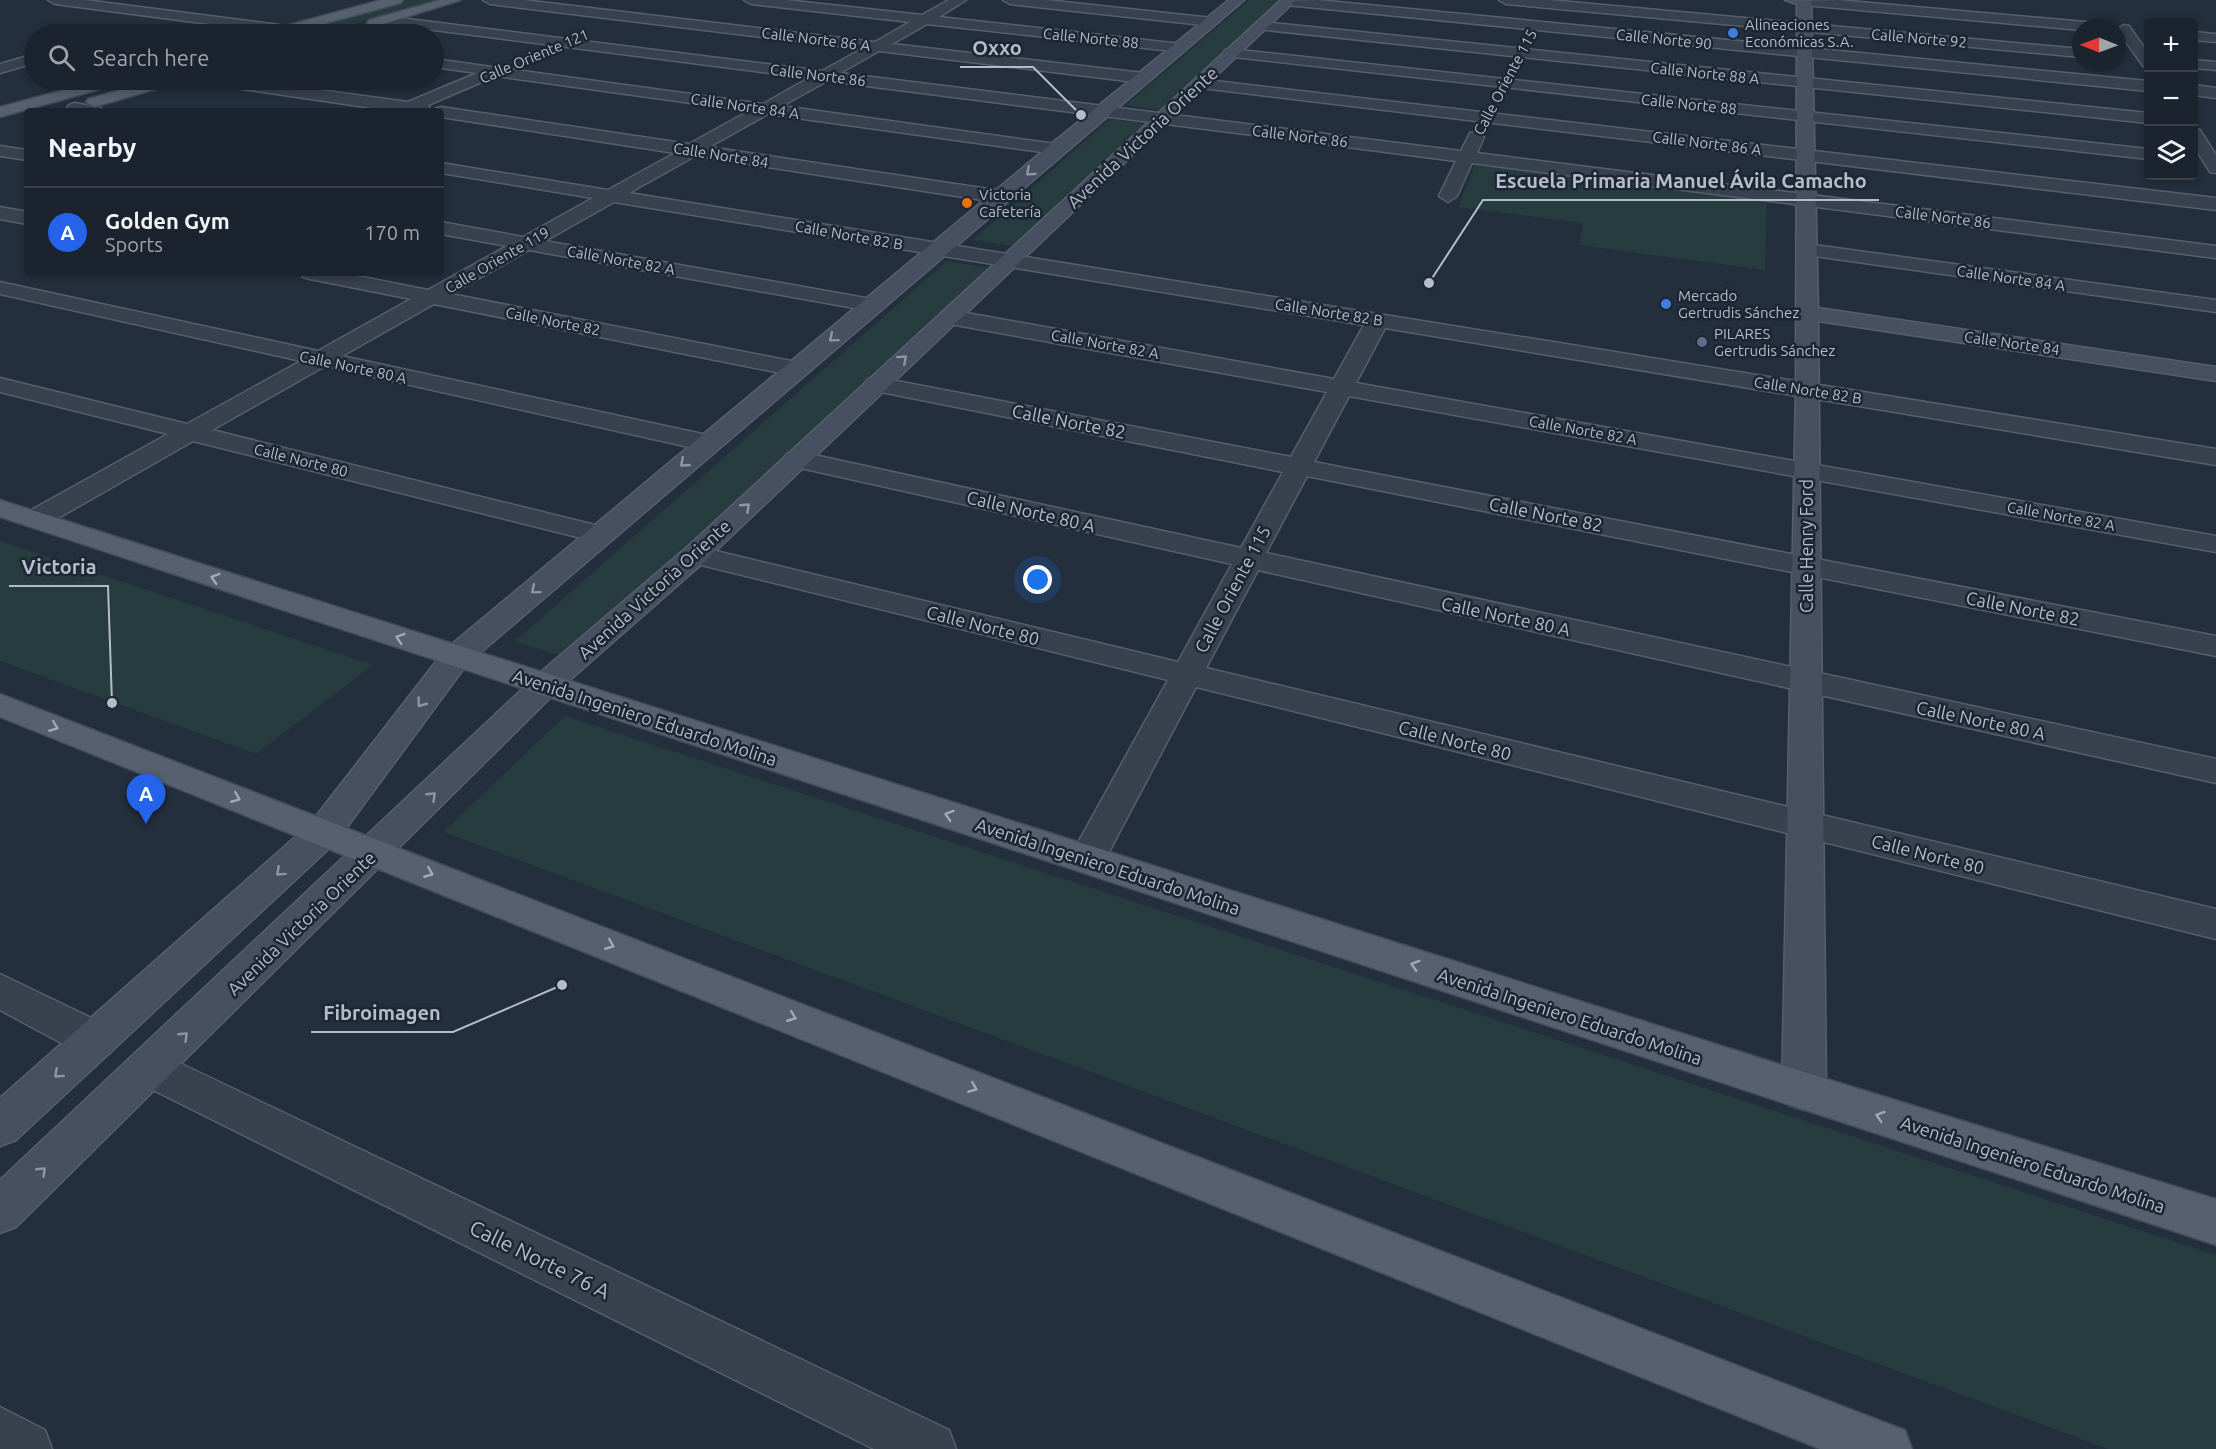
<!DOCTYPE html>
<meta charset="utf-8">
<style>
:root{--surface:#1b232e;--page:#282f3a;--text:#f1f3f6;--muted:#a0a4aa;--line:#39404a;--accent:#2563eb}
body{margin:0;font-family:Ubuntu,sans-serif;background:var(--page);color:var(--text)}
.controls{position:absolute;right:18px;top:18px;display:grid;overflow:hidden;border-radius:6px;box-shadow:0 3px 9px #0003}
.controls button{width:54px;height:54px;display:grid;place-items:center;padding:0;border:0;border-bottom:2px solid var(--line);background:var(--surface);color:var(--text);font:30px sans-serif}
.compass{position:absolute;left:2072px;top:18px;width:54px;height:54px;border-radius:50%;background:var(--surface);box-shadow:0 3px 9px #0003;rotate:271deg}
.you{position:absolute;left:1038px;top:580px;width:21px;height:21px;margin:-15px;border:4px solid #fff;border-radius:50%;background:#1a73e8;box-shadow:0 0 0 9px #1a73e833}
.badge{display:grid;place-items:center;width:39px;height:39px;border-radius:50%;background:var(--accent);color:#fff;font-size:20px;font-weight:700}
.pin{position:absolute;translate:-50% -50px;filter:drop-shadow(0 2px 3px #0008)}
.pin::after{content:'';position:absolute;top:32px;width:21px;height:18px;background:inherit;clip-path:polygon(0 0,100% 0,50% 100%)}
.list{margin:0;padding:0;list-style:none}
h2{display:flex;justify-content:space-between;align-items:center;height:78px;margin:0;padding:0 24px;font-size:26px}
h2 small{font-size:20px;font-weight:400;color:var(--muted)}
.list li{display:grid;grid-template-columns:39px 1fr auto;gap:18px;align-items:center;box-sizing:border-box;height:90px;padding:0 24px;border-top:2px solid var(--line)}
.list b{display:block;font-size:22px;white-space:nowrap}
.list p{margin:0;font-size:20px;white-space:nowrap;color:var(--muted)}
.list em{font-size:20px;font-style:normal;color:var(--muted)}
.icon{flex:none;width:33px;height:33px;fill:none;stroke:currentColor;stroke-width:2;stroke-linecap:round;stroke-linejoin:round}
.map{position:relative;flex:none;width:2216px;height:1449px;overflow:hidden}
.search{position:absolute;background:var(--surface);box-shadow:0 3px 9px #0003;left:24px;top:24px;width:420px;height:66px;display:flex;align-items:center;gap:15px;box-sizing:border-box;padding:0 21px;border-radius:33px;color:var(--muted);font-size:22px}
.panel{position:absolute;background:var(--surface);box-shadow:0 3px 9px #0003;left:24px;top:108px;width:420px;height:168px;border-radius:6px}
.map>svg:first-child{display:block}
.green{fill:#263c3f}
.lines{fill:none;stroke-linecap:round;stroke-linejoin:round}
.street-casing{stroke:#565f6c;stroke-width:3}
.secondary-casing{stroke:#565f6c;stroke-width:3}
.primary-casing{stroke:#414a57;stroke-width:3}
.street{fill:#38414e;fill-rule:evenodd}
.secondary{fill:#465061;fill-rule:evenodd}
.primary{fill:#56606e;fill-rule:evenodd}
.oneway{stroke:#8e96a5}
.oneway2{stroke:#a1aab7}
.shop-dot{fill:#3f7fe0;stroke:#1d2633;stroke-width:2}
.food-dot{fill:#e8710a;stroke:#1d2633;stroke-width:2}
.service-dot{fill:#5c6f8a;stroke:#1d2633;stroke-width:2}
.labels{text-anchor:middle;dominant-baseline:central;stroke-width:5;stroke-linejoin:round;paint-order:stroke}
.far-poi-label{font-size:15px;fill:#b4bcc9;stroke:#1d2633;text-anchor:start}
.far-street-label{font-size:15px;fill:#b4bcc9;stroke:#1d2633}
.street-label{font-size:18px;fill:#b4bcc9;stroke:#1d2633}
.near-street-label{font-size:21px;fill:#b4bcc9;stroke:#1d2633}
.leader{fill:none;stroke:#b4bcc9;stroke-width:2}
.callout-dot{fill:#b4bcc9;stroke:#1d2633;stroke-width:2}
.callout-label{font-size:20px;text-anchor:middle;font-weight:bold;fill:#b4bcc9;stroke:#1d2633;stroke-width:5;stroke-linejoin:round;paint-order:stroke}
</style>
<div class="map">
<svg width="2216" height="1449" viewBox="0 0 2216 1449">
<rect width="100%" height="100%" fill="#242f3e"/>
<!-- green -->
<g class="green">
<path d="M409 0H437L320 34H286Z"/>
<path d="M1249 0H1280L1160 110 1126 105Z"/>
<path d="M1110 119 1144 123 1012 246 973 240Z"/>
<path d="M1476 162 1767 198 1765 270 1579 245 1583 223 1458 207Z"/>
<path d="M947 261 988 268 570 658 514 642Z"/>
<path d="M0 541 373 665 256 754 0 661Z"/>
<path d="M565 716 2216 1255V1449H2108L443 832Z"/>
</g>
<g class="lines">
<defs>
<g id="street">
<path d="M48 0H85L286 26 293 30 286 34 55 4Z"/>
<path d="M483 0H523L875 42 910 22 751 4 744 0H786L922 15 949 0H966L939 17 1181 44 1188 48 1181 52 927 24 892 44 1143 73 1151 78 1143 83 879 51 840 73 1461 151 1470 133 1476 132 1484 137 1477 153 2216 246V258L1472 163 1457 196 1448 202 1439 196 1456 161 827 81 782 106 1056 144 1065 149 1056 154 768 114 709 147 1002 191 1011 197 1002 203 695 156 629 193 2216 449V465L1385 328 1356 383 2216 536V552L1349 396 1314 462 2216 636V656L1307 476 1266 553 2216 759V783L1258 570 1206 668 2216 909V939L1196 687 1100 869 1087 873 1074 869 1069 859 1168 680 685 561 681 555 685 549 695 546 1178 662 1232 564 796 467 787 464 783 459 787 454 796 451 1241 548 1283 472 876 391 868 389 864 384 868 379 876 377 1291 457 1327 392 950 324 942 322 939 317 942 312 950 310 1334 379 1364 325 614 202 545 241 871 299 879 300 882 305 879 310 871 311 529 250 451 294 796 362 804 364 808 369 804 374 796 376 434 304 342 356 707 435 716 438 720 443 716 448 707 451 325 366 212 430 611 529 615 535 611 541 601 543 193 441 46 525 36 527 26 525 22 519 26 513 168 434 0 392V378L187 424 301 361 0 294V282L318 351 411 299 310 279 303 277 300 273H342L428 290 507 246 441 234V222L523 237 593 198 441 173V163L608 190 675 153 441 117V111H434L435 109 441 107 689 144 749 111 496 76 428 105 431 111H393L215 85 208 80H245L408 102 477 73 434 67V59L763 104 809 78 379 23V17L384 16 822 71 862 49 490 4Z"/>
<path d="M1003 0H1046L1212 18 1219 22 1212 26 1010 4Z"/>
<path d="M1317 0 2148 81V91L1287 5 1280 1Z"/>
<path d="M1499 0H1549L2081 49V57L1506 4Z"/>
<path d="M1837 0 2097 23 2104 27H2081V30L1804 5 1797 1Z"/>
<path d="M1262 22 2148 113V123L1257 29 1255 26Z"/>
<path d="M2124 25 2129 26 2148 53V67L2143 66 2117 29Z"/>
<path d="M2194 32 2216 34V42L2194 40Z"/>
<path d="M1230 49 2148 149V159L1225 56 1223 53 1225 50Z"/>
<path d="M34 54V63L0 73V64Z"/>
<path d="M2194 60 2216 62V70L2194 68Z"/>
<path d="M1198 79 2216 198V210L1193 87 1190 84Z"/>
<path d="M2194 85 2216 88V98L2194 95Z"/>
<path d="M75 103 101 108 103 111H69L67 108 69 105Z"/>
<path d="M2194 129 2200 130 2216 155V173L2210 172 2194 146Z"/>
<path d="M0 146 27 150V160L0 156Z"/>
<path d="M0 207 27 212V224L0 219Z"/>
<path d="M1807 244 2216 300V312L1800 254 1797 250 1800 246Z"/>
<path d="M0 974 110 1027 116 1040 110 1053 95 1058 80 1053 0 1010Z"/>
<path d="M150 1049 949 1430 956 1449H874L135 1081 129 1068 135 1055Z"/>
<path d="M0 1407 45 1430 52 1449H0Z"/>
</g>
<g id="secondary">
<path d="M1229 0H1244L467 664 336 842 16 1140 0 1146V1098L310 824 445 650 1050 145Z"/>
<path d="M1281 0H1296L705 561 556 692 16 1227 0 1233V1180L534 678 685 549Z"/>
<path d="M1785 0 1811 1 1818 308 2216 367V381L1818 321 1826 1091 1819 1105 1804 1110 1789 1105 1782 1091 1796 390 1797 4Z"/>
</g>
<g id="primary">
<path d="M381 0H403L401 3 286 34H265L267 31Z"/>
<path d="M440 0H461L374 27 367 23 369 20Z"/>
<path d="M101 80H125L122 83 0 117V107Z"/>
<path d="M156 80H179L176 83 94 107 86 102 88 99Z"/>
<path d="M0 500 1804 1072 2216 1199V1245L0 517Z"/>
<path d="M0 694 1886 1423 1905 1430 1912 1449H1820L0 717Z"/>
</g>
</defs>
<!-- street casing -->
<use href="#street" class="street-casing"/>
<!-- secondary casing -->
<use href="#secondary" class="secondary-casing"/>
<!-- primary casing -->
<use href="#primary" class="primary-casing"/>
<!-- street -->
<use href="#street" class="street"/>
<!-- secondary -->
<use href="#secondary" class="secondary"/>
<!-- primary -->
<use href="#primary" class="primary"/>
</g>
<!-- one-way arrows -->
<defs><path id="oneway-chevron" d="M-2-3.5L2.5 0L-2 3.5" fill="none" stroke-width="1.6" stroke-linecap="round" stroke-linejoin="round" transform="scale(1.5)"/></defs>
<g class="oneway">
<use href="#oneway-chevron" transform="translate(1030 172) rotate(138)"/>
<use href="#oneway-chevron" transform="translate(833 338) rotate(140)"/>
<use href="#oneway-chevron" transform="translate(903 359) rotate(-42)"/>
<use href="#oneway-chevron" transform="translate(684 463) rotate(139)"/>
<use href="#oneway-chevron" transform="translate(746 507) rotate(-43)"/>
<use href="#oneway-chevron" transform="translate(535 590) rotate(140)"/>
<use href="#oneway-chevron" transform="translate(421 703) rotate(127)"/>
<use href="#oneway-chevron" transform="translate(432 796) rotate(-44)"/>
<use href="#oneway-chevron" transform="translate(280 872) rotate(138)"/>
<use href="#oneway-chevron" transform="translate(184 1036) rotate(-44)"/>
<use href="#oneway-chevron" transform="translate(58 1074) rotate(138)"/>
<use href="#oneway-chevron" transform="translate(42 1171) rotate(-44)"/>
</g>
<g class="oneway2">
<use href="#oneway-chevron" transform="translate(215 578) rotate(-162)"/>
<use href="#oneway-chevron" transform="translate(400 638) rotate(-162)"/>
<use href="#oneway-chevron" transform="translate(54 727) rotate(22)"/>
<use href="#oneway-chevron" transform="translate(236 798) rotate(22)"/>
<use href="#oneway-chevron" transform="translate(949 815) rotate(-162)"/>
<use href="#oneway-chevron" transform="translate(429 873) rotate(22)"/>
<use href="#oneway-chevron" transform="translate(610 945) rotate(22)"/>
<use href="#oneway-chevron" transform="translate(1415 965) rotate(-162)"/>
<use href="#oneway-chevron" transform="translate(792 1017) rotate(22)"/>
<use href="#oneway-chevron" transform="translate(973 1088) rotate(22)"/>
<use href="#oneway-chevron" transform="translate(1880 1116) rotate(-162)"/>
</g>
<!-- markers -->
<g class="shop-dot">
<circle cx="1733" cy="33" r="6"/>
<circle cx="1666" cy="304" r="6"/>
</g>
<circle class="food-dot" cx="967" cy="203" r="6"/>
<circle class="service-dot" cx="1702" cy="342" r="6"/>
<g class="labels">
<!-- far-poi labels -->
<g class="far-poi-label">
<text x="1745" y="24">Alineaciones<tspan x="1745" dy="17">Económicas S.A.</tspan></text>
<text x="979" y="194">Victoria<tspan x="979" dy="17">Cafetería</tspan></text>
<text x="1678" y="295">Mercado<tspan x="1678" dy="17">Gertrudis Sánchez</tspan></text>
<text x="1714" y="333">PILARES<tspan x="1714" dy="17">Gertrudis Sánchez</tspan></text>
</g>
<!-- far-street labels -->
<g class="far-street-label">
<text transform="translate(1091 38) rotate(6)">Calle Norte 88</text>
<text transform="translate(1919 38) rotate(5)">Calle Norte 92</text>
<text transform="translate(816 39) rotate(7)">Calle Norte 86 A</text>
<text transform="translate(1664 39) rotate(6)">Calle Norte 90</text>
<text transform="translate(534 56) rotate(-23)">Calle Oriente 121</text>
<text transform="translate(1705 73) rotate(6)">Calle Norte 88 A</text>
<text transform="translate(818 75) rotate(7)">Calle Norte 86</text>
<text transform="translate(1505 82) rotate(-62)">Calle Oriente 115</text>
<text transform="translate(1689 104) rotate(6)">Calle Norte 88</text>
<text transform="translate(745 106) rotate(8)">Calle Norte 84 A</text>
<text transform="translate(1300 136) rotate(7)">Calle Norte 86</text>
<text transform="translate(1707 143) rotate(7)">Calle Norte 86 A</text>
<text transform="translate(721 155) rotate(9)">Calle Norte 84</text>
<text transform="translate(1943 217) rotate(7)">Calle Norte 86</text>
<text transform="translate(849 235) rotate(10)">Calle Norte 82 B</text>
<text transform="translate(497 260) rotate(-30)">Calle Oriente 119</text>
<text transform="translate(621 260) rotate(10)">Calle Norte 82 A</text>
<text transform="translate(2011 278) rotate(8)">Calle Norte 84 A</text>
<text transform="translate(1329 312) rotate(9)">Calle Norte 82 B</text>
<text transform="translate(553 321) rotate(11)">Calle Norte 82</text>
<text transform="translate(2012 343) rotate(8)">Calle Norte 84</text>
<text transform="translate(1105 344) rotate(10)">Calle Norte 82 A</text>
<text transform="translate(353 367) rotate(12)">Calle Norte 80 A</text>
<text transform="translate(1808 390) rotate(9)">Calle Norte 82 B</text>
<text transform="translate(1583 430) rotate(10)">Calle Norte 82 A</text>
<text transform="translate(301 460) rotate(14)">Calle Norte 80</text>
<text transform="translate(2061 516) rotate(10)">Calle Norte 82 A</text>
</g>
<!-- street labels -->
<g class="street-label">
<text transform="translate(1142 137) rotate(-43)">Avenida Victoria Oriente</text>
<text transform="translate(1069 421) rotate(11)">Calle Norte 82</text>
<text transform="translate(1031 511) rotate(13)">Calle Norte 80 A</text>
<text transform="translate(1546 514) rotate(11)">Calle Norte 82</text>
<text transform="translate(1806 546) rotate(-90)">Calle Henry Ford</text>
<text transform="translate(654 589) rotate(-42)">Avenida Victoria Oriente</text>
<text transform="translate(1232 589) rotate(-62)">Calle Oriente 115</text>
<text transform="translate(2023 608) rotate(11)">Calle Norte 82</text>
<text transform="translate(1506 616) rotate(12)">Calle Norte 80 A</text>
<text transform="translate(983 625) rotate(14)">Calle Norte 80</text>
<text transform="translate(645 717) rotate(18)">Avenida Ingeniero Eduardo Molina</text>
<text transform="translate(1981 720) rotate(12)">Calle Norte 80 A</text>
<text transform="translate(1455 740) rotate(14)">Calle Norte 80</text>
<text transform="translate(1928 854) rotate(14)">Calle Norte 80</text>
<text transform="translate(1108 866) rotate(18)">Avenida Ingeniero Eduardo Molina</text>
<text transform="translate(301 923) rotate(-44)">Avenida Victoria Oriente</text>
<text transform="translate(1570 1016) rotate(18)">Avenida Ingeniero Eduardo Molina</text>
<text transform="translate(2033 1164) rotate(18)">Avenida Ingeniero Eduardo Molina</text>
</g>
<!-- near-street labels -->
<g class="near-street-label">
<text transform="translate(540 1259) rotate(26)">Calle Norte 76 A</text>
</g>
</g>
<!-- callouts -->
<path class="leader" d="M1081 115L1033 67H960M1429 283L1483 200H1879M112 703L108 586H9M562 985L453 1032H311"/>
<g class="callout-dot">
<circle cx="1081" cy="115" r="6"/>
<circle cx="1429" cy="283" r="6"/>
<circle cx="112" cy="703" r="6"/>
<circle cx="562" cy="985" r="6"/>
</g>
<g class="callout-label">
<text x="997" y="55">Oxxo</text>
<text x="1681" y="188">Escuela Primaria Manuel Ávila Camacho</text>
<text x="59" y="574">Victoria</text>
<text x="382" y="1020">Fibroimagen</text>
</g>
</svg>
<div class="controls">
<button>+</button>
<button>−</button>
<button><svg class="icon" aria-label="layers" viewBox="0 0 24 24"><path d="M12 4l9 5-9 5-9-5zM3 14l9 5 9-5"/></svg></button>
</div>
<svg class="compass" viewBox="-18 -18 36 36"><path d="M0-13l5 13h-10z" fill="#e53935"/><path d="M0 13l5-13h-10z" fill="#a0a4aa"/></svg>
<div class="you"></div>
<div class="pin badge" style="left:146px;top:824px">A</div>
<div class="search"><svg class="icon" aria-label="search" viewBox="0 0 24 24"><circle cx="10" cy="10" r="6"/><path d="M15 15l6 6"/></svg>Search here</div>
<section class="panel">
<h2>Nearby<small></small></h2>
<ul class="list">
<li><span class="badge">A</span><div><b>Golden Gym</b><p>Sports</p></div><em>170 m</em></li>
</ul>
</section>
</div>
